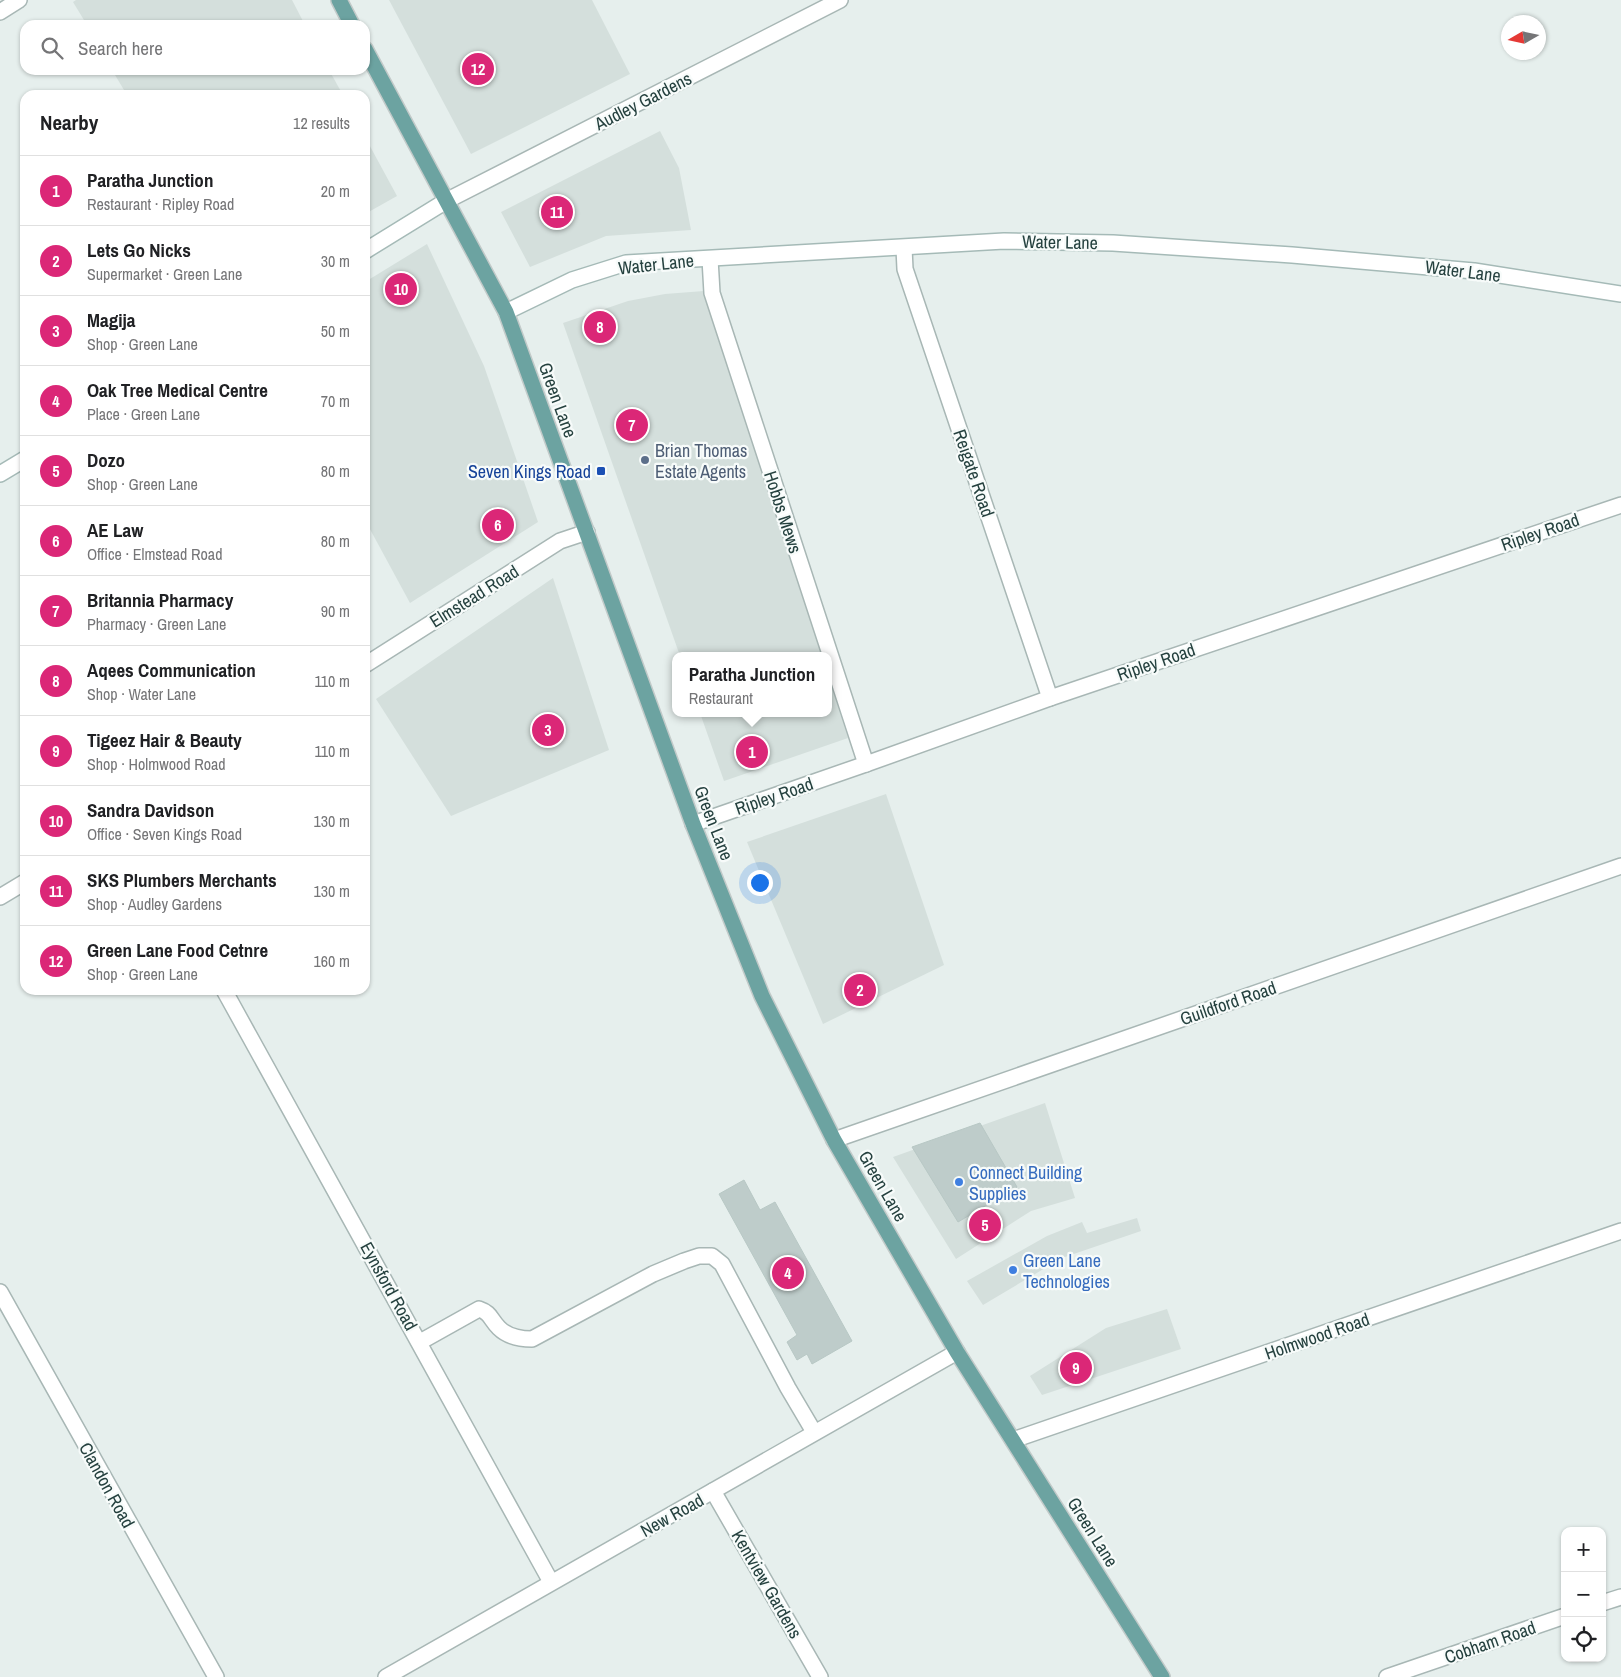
<!DOCTYPE html>
<meta charset="utf-8">
<style>
:root{--surface:#fff;--page:#f2f2f2;--text:#202124;--muted:#757577;--line:#e0e0e0;--accent:#db2777}
body{margin:0;font-family:"Archivo Narrow",sans-serif;background:var(--page);color:var(--text)}
.controls{position:absolute;right:15px;bottom:15px;display:grid;overflow:hidden;border-radius:10px;box-shadow:0 1px 4px #0004}
.controls button{width:45px;height:45px;display:grid;place-items:center;padding:0;border:0;border-bottom:1px solid var(--line);background:var(--surface);color:var(--text);font:25px sans-serif}
.compass{position:absolute;left:1501px;top:15px;width:45px;height:45px;border-radius:50%;background:var(--surface);box-shadow:0 1px 4px #0004;rotate:261deg}
.you{position:absolute;left:759px;top:882px;width:18px;height:18px;margin:-12px;border:4px solid #fff;border-radius:50%;background:#1a73e8;box-shadow:0 0 0 8px #1a73e833}
.badge{display:grid;place-items:center;width:32px;height:32px;border-radius:50%;background:var(--accent);color:#fff;font-size:16px;font-weight:700}
.pin{position:absolute;translate:-50% -50%;border:2px solid #fff;box-shadow:0 1px 5px #0006}
.popup{position:absolute;left:672px;top:652px;width:160px;height:65px;box-sizing:border-box;display:grid;place-content:center;border-radius:10px;background:var(--surface);filter:drop-shadow(0 1px 4px #0005);font-size:16px;white-space:nowrap;color:var(--muted)}
.popup b{font-size:19px;color:var(--text)}
.popup::after{content:'';position:absolute;left:50%;top:100%;margin-left:-10px;border:10px solid transparent;border-top-color:var(--surface)}
.list{margin:0;padding:0;list-style:none}
h2{display:flex;justify-content:space-between;align-items:center;height:65px;margin:0;padding:0 20px;font-size:21px}
h2 small{font-size:16px;font-weight:400;color:var(--muted)}
.list li{display:grid;grid-template-columns:32px 1fr auto;gap:15px;align-items:center;box-sizing:border-box;height:70px;padding:0 20px;border-top:1px solid var(--line)}
.list b{display:block;font-size:19px;white-space:nowrap}
.list p{margin:0;font-size:16px;white-space:nowrap;color:var(--muted)}
.list em{font-size:16px;font-style:normal;color:var(--muted)}
.icon{flex:none;width:28px;height:28px;fill:none;stroke:currentColor;stroke-width:2;stroke-linecap:round;stroke-linejoin:round}
.map{position:relative;flex:none;width:1621px;height:1677px;overflow:hidden}
.search{position:absolute;background:var(--surface);box-shadow:0 1px 4px #0004;left:20px;top:20px;width:350px;height:55px;display:flex;align-items:center;gap:12px;box-sizing:border-box;padding:0 18px;border-radius:15px;color:var(--muted);font-size:19px}
.panel{position:absolute;background:var(--surface);box-shadow:0 1px 4px #0004;left:20px;top:90px;width:350px;height:905px;border-radius:15px}
.map>svg:first-child{display:block}
.built{fill:#d4dfdc}
.building{fill:#beccca;stroke:#b8c8c5}
.lines{fill:none;stroke-linecap:round;stroke-linejoin:round}
.lane-casing{stroke:#a8b7b5;stroke-width:18}
.street-casing{stroke:#a8b7b5;stroke-width:18}
.secondary-casing{stroke:#a5bab7;stroke-width:18}
.primary-casing{stroke:#c2cac9;stroke-width:18}
.lane{stroke:#fff;stroke-width:15}
.street{stroke:#fff;stroke-width:15}
.secondary{stroke:#fff;stroke-width:15}
.primary{stroke:#6ca3a1;stroke-width:15}
.service-dot{fill:#5c6f8a;stroke:#f7fbfa;stroke-width:2}
.transit-dot{fill:#1a4fb4;stroke:#f7fbfa;stroke-width:2}
.shop-dot{fill:#3f7fe0;stroke:#f7fbfa;stroke-width:2}
.labels{text-anchor:middle;dominant-baseline:central;stroke-width:4.5;stroke-linejoin:round;paint-order:stroke}
.street-label{font-size:18px;fill:#25413f;stroke:#f7fbfa}
.service-label{font-size:18px;fill:#4e5e75;stroke:#f7fbfa;text-anchor:start}
.transit-label{font-size:18px;fill:#164399;stroke:#f7fbfa;text-anchor:end}
.shop-label{font-size:18px;fill:#366cbe;stroke:#f7fbfa;text-anchor:start}
</style>
<div class="map">
<svg width="1621" height="1677" viewBox="0 0 1621 1677">
<rect width="100%" height="100%" fill="#e6efed"/>
<!-- built -->
<g class="built">
<path d="M76 0H292L305 25H87L73 2Z"/>
<path d="M389 0H592L630 74 471 154Z"/>
<path d="M112 70H329L343 95H127Z"/>
<path d="M660 131 679 168 691 230 606 236 530 267 501 212Z"/>
<path d="M365 137 397 196 365 214Z"/>
<path d="M427 244 484 366 538 522 410 603 365 520V282Z"/>
<path d="M704 291 822 656H680L563 323 628 301 665 294Z"/>
<path d="M553 578 609 750 451 816 376 699Z"/>
<path d="M828 676 848 738 724 781 700 713H828Z"/>
<path d="M886 794 944 965 823 1024 747 842Z"/>
<path d="M1045 1103 1075 1198 1031 1211 956 1259 893 1157Z"/>
<path d="M1137 1218 1141 1231 1062 1258 983 1305 967 1281 1047 1236 1082 1222 1087 1233Z"/>
<path d="M1167 1309 1181 1349 1042 1395 1030 1376 1106 1328Z"/>
</g>
<!-- building -->
<g class="building">
<path d="M980 1123 1017 1187 958 1222 912 1147Z"/>
<path d="M744 1180 760 1210 775 1202 852 1341 812 1364 807 1354 797 1360 787 1342 797 1335 719 1194Z"/>
</g>
<g class="lines">
<defs>
<g id="lane">
<path d="M710 259 712 293 866 764"/>
<path d="M420 1342 479 1309C491 1313 490 1319 499 1328 508 1337 520 1339 532 1339L653 1274 684 1261 699 1256H712L722 1264 788 1388 814 1432"/>
</g>
<g id="street">
<path d="M0 12 19 0"/>
<path d="M446 201 840 0"/>
<path d="M904 248 905 269 1050 698"/>
<path d="M365 665 560 541 587 532"/>
<path d="M693 824 866 764 1050 698 1621 505"/>
<path d="M0 897 25 882"/>
<path d="M224 990 551 1582"/>
<path d="M834 1140 1621 866"/>
<path d="M0 1292 216 1677"/>
<path d="M1013 1440 1621 1231"/>
<path d="M713 1491 820 1677"/>
<path d="M1602 1603 1621 1597"/>
<path d="M386 1677 957 1352"/>
<path d="M1387 1677 1565 1616"/>
</g>
<g id="secondary">
<path d="M365 251 446 201"/>
<path d="M506 312 572 280 626 263 1004 241 1113 243 1292 255 1474 271 1621 294"/>
<path d="M0 474 25 459"/>
</g>
<g id="primary">
<path d="M339 0 352 25"/>
<path d="M365 49 506 312 693 824 762 996 834 1140 957 1352 1162 1677"/>
</g>
</defs>
<!-- lane casing -->
<use href="#lane" class="lane-casing"/>
<!-- street casing -->
<use href="#street" class="street-casing"/>
<!-- secondary casing -->
<use href="#secondary" class="secondary-casing"/>
<!-- primary casing -->
<use href="#primary" class="primary-casing"/>
<!-- lane -->
<use href="#lane" class="lane"/>
<!-- street -->
<use href="#street" class="street"/>
<!-- secondary -->
<use href="#secondary" class="secondary"/>
<!-- primary -->
<use href="#primary" class="primary"/>
</g>
<!-- markers -->
<circle class="service-dot" cx="645" cy="460" r="5"/>
<rect class="transit-dot" x="596" y="466" width="10" height="10" rx="2.5"/>
<g class="shop-dot">
<circle cx="959" cy="1182" r="5"/>
<circle cx="1013" cy="1270" r="5"/>
</g>
<g class="labels">
<!-- street labels -->
<g class="street-label">
<text transform="translate(643 101) rotate(-27)">Audley Gardens</text>
<text transform="translate(1060 242) rotate(1)">Water Lane</text>
<text transform="translate(656 264) rotate(-6)">Water Lane</text>
<text transform="translate(1463 271) rotate(7)">Water Lane</text>
<text transform="translate(558 400) rotate(70)">Green Lane</text>
<text transform="translate(974 473) rotate(71)">Reigate Road</text>
<text transform="translate(783 512) rotate(72)">Hobbs Mews</text>
<text transform="translate(1540 532) rotate(-19)">Ripley Road</text>
<text transform="translate(474 596) rotate(-32)">Elmstead Road</text>
<text transform="translate(1156 662) rotate(-19)">Ripley Road</text>
<text transform="translate(774 796) rotate(-19)">Ripley Road</text>
<text transform="translate(714 823) rotate(69)">Green Lane</text>
<text transform="translate(1228 1003) rotate(-19)">Guildford Road</text>
<text transform="translate(883 1186) rotate(60)">Green Lane</text>
<text transform="translate(389 1286) rotate(61)">Eynsford Road</text>
<text transform="translate(1317 1336) rotate(-19)">Holmwood Road</text>
<text transform="translate(107 1485) rotate(61)">Clandon Road</text>
<text transform="translate(672 1515) rotate(-29)">New Road</text>
<text transform="translate(1093 1532) rotate(58)">Green Lane</text>
<text transform="translate(767 1584) rotate(60)">Kentview Gardens</text>
<text transform="translate(1490 1642) rotate(-19)">Cobham Road</text>
</g>
<!-- service labels -->
<g class="service-label">
<text x="655" y="450">Brian Thomas<tspan x="655" dy="21">Estate Agents</tspan></text>
</g>
<!-- transit labels -->
<g class="transit-label">
<text x="591" y="471">Seven Kings Road</text>
</g>
<!-- shop labels -->
<g class="shop-label">
<text x="969" y="1172">Connect Building<tspan x="969" dy="21">Supplies</tspan></text>
<text x="1023" y="1260">Green Lane<tspan x="1023" dy="21">Technologies</tspan></text>
</g>
</g>
</svg>
<div class="controls">
<button>+</button>
<button>−</button>
<button><svg class="icon" aria-label="locate" viewBox="0 0 24 24"><circle cx="12" cy="12" r="6"/><path d="M12 2v4M12 18v4M2 12h4M18 12h4"/></svg></button>
</div>
<svg class="compass" viewBox="-18 -18 36 36"><path d="M0-13l5 13h-10z" fill="#e53935"/><path d="M0 13l5-13h-10z" fill="#757577"/></svg>
<div class="you"></div>
<div class="pin badge" style="left:752px;top:752px">1</div>
<div class="popup"><b>Paratha Junction</b>Restaurant</div>
<div class="pin badge" style="left:860px;top:990px">2</div>
<div class="pin badge" style="left:548px;top:730px">3</div>
<div class="pin badge" style="left:788px;top:1273px">4</div>
<div class="pin badge" style="left:985px;top:1225px">5</div>
<div class="pin badge" style="left:498px;top:525px">6</div>
<div class="pin badge" style="left:632px;top:425px">7</div>
<div class="pin badge" style="left:600px;top:327px">8</div>
<div class="pin badge" style="left:1076px;top:1368px">9</div>
<div class="pin badge" style="left:401px;top:289px">10</div>
<div class="pin badge" style="left:557px;top:212px">11</div>
<div class="pin badge" style="left:478px;top:69px">12</div>
<div class="search"><svg class="icon" aria-label="search" viewBox="0 0 24 24"><circle cx="10" cy="10" r="6"/><path d="M15 15l6 6"/></svg>Search here</div>
<section class="panel">
<h2>Nearby<small>12 results</small></h2>
<ul class="list">
<li><span class="badge">1</span><div><b>Paratha Junction</b><p>Restaurant · Ripley Road</p></div><em>20 m</em></li>
<li><span class="badge">2</span><div><b>Lets Go Nicks</b><p>Supermarket · Green Lane</p></div><em>30 m</em></li>
<li><span class="badge">3</span><div><b>Magija</b><p>Shop · Green Lane</p></div><em>50 m</em></li>
<li><span class="badge">4</span><div><b>Oak Tree Medical Centre</b><p>Place · Green Lane</p></div><em>70 m</em></li>
<li><span class="badge">5</span><div><b>Dozo</b><p>Shop · Green Lane</p></div><em>80 m</em></li>
<li><span class="badge">6</span><div><b>AE Law</b><p>Office · Elmstead Road</p></div><em>80 m</em></li>
<li><span class="badge">7</span><div><b>Britannia Pharmacy</b><p>Pharmacy · Green Lane</p></div><em>90 m</em></li>
<li><span class="badge">8</span><div><b>Aqees Communication</b><p>Shop · Water Lane</p></div><em>110 m</em></li>
<li><span class="badge">9</span><div><b>Tigeez Hair &amp; Beauty</b><p>Shop · Holmwood Road</p></div><em>110 m</em></li>
<li><span class="badge">10</span><div><b>Sandra Davidson</b><p>Office · Seven Kings Road</p></div><em>130 m</em></li>
<li><span class="badge">11</span><div><b>SKS Plumbers Merchants</b><p>Shop · Audley Gardens</p></div><em>130 m</em></li>
<li><span class="badge">12</span><div><b>Green Lane Food Cetnre</b><p>Shop · Green Lane</p></div><em>160 m</em></li>
</ul>
</section>
</div>
